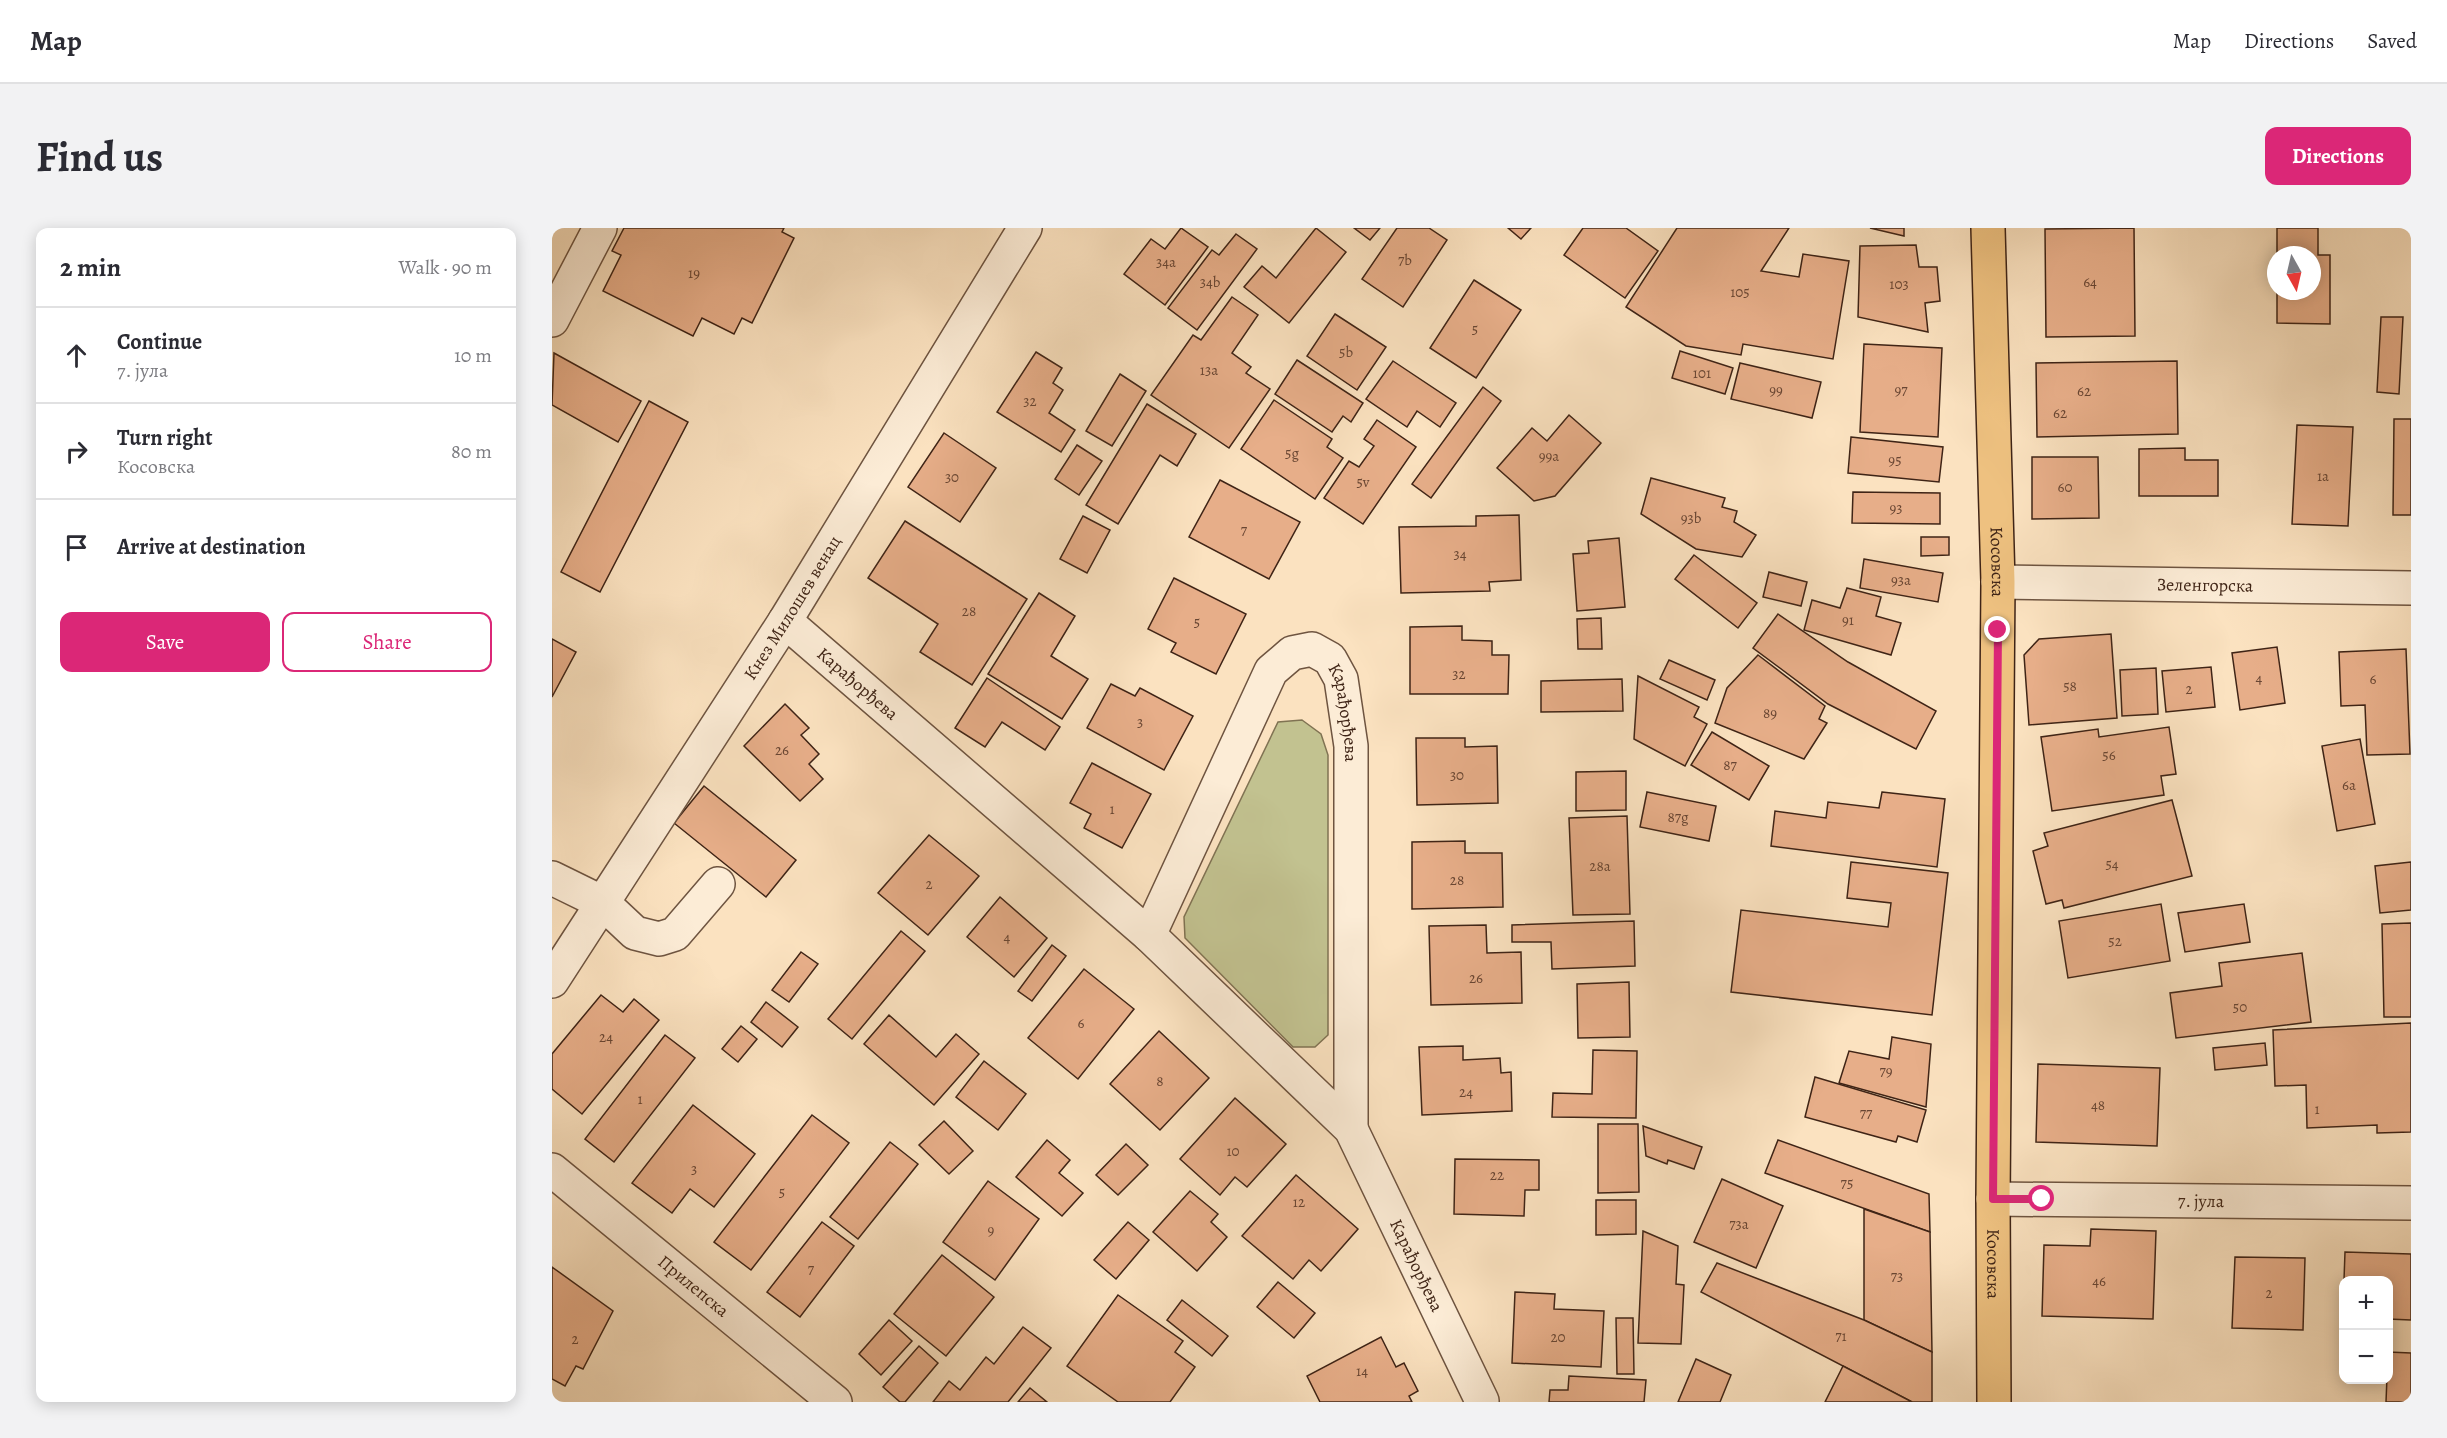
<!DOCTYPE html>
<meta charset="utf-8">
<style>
:root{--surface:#fff;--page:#f2f2f3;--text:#2b2b33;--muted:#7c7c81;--line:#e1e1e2;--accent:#db2777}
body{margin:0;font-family:Alegreya,serif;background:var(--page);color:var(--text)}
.controls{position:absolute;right:18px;bottom:18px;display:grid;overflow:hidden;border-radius:12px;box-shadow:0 3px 15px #0003}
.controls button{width:54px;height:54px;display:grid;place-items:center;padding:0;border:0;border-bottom:2px solid var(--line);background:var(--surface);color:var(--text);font:30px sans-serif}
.compass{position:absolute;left:1715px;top:18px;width:54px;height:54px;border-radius:50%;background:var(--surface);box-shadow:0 3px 15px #0003;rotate:172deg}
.stop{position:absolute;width:18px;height:18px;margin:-14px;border:4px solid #db2777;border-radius:50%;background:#fff}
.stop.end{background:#db2777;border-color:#fff;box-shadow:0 2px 6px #0008}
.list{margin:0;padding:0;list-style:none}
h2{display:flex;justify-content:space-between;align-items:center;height:78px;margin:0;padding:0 24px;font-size:26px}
h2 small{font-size:20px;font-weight:400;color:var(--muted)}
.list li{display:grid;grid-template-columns:39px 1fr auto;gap:18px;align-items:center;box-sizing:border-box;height:96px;padding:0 24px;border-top:2px solid var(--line)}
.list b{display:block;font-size:22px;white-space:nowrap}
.list p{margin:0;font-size:20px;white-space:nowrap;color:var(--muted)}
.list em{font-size:20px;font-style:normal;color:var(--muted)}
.actions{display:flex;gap:12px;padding:18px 24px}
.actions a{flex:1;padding:14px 0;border:2px solid var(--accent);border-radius:12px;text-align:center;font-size:21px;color:var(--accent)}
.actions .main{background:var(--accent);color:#fff}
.icon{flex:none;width:33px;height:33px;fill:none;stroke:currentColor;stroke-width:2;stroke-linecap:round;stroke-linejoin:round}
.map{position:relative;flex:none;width:1859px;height:1174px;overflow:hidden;border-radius:12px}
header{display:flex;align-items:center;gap:36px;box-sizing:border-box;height:84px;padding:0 30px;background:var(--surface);border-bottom:2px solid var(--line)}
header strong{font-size:28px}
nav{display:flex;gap:33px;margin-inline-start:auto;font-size:21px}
.intro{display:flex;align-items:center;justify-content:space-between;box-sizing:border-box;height:144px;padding:0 36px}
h1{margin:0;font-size:42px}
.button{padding:15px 27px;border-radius:12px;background:var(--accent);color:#fff;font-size:21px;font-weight:700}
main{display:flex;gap:36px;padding:0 36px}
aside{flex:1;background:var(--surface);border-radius:12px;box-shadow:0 3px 15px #0003}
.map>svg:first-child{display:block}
.green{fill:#c2c290;stroke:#807353;stroke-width:1.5}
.building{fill:#e7ae89;stroke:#3f2416;stroke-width:1.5}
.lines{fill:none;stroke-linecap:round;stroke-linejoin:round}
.minor-casing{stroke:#6e5440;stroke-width:36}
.major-casing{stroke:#3f2416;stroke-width:36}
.minor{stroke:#fcecd6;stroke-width:33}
.major{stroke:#eec180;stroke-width:33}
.route{stroke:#db2777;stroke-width:8}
.labels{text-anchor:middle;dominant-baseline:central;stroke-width:4.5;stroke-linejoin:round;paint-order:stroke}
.number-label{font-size:15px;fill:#694633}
.street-label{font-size:18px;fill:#3f2416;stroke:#fcecd6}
</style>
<header>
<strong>Map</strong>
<nav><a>Map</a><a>Directions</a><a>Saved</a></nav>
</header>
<div class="intro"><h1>Find us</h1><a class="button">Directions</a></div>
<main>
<aside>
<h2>2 min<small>Walk · 90 m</small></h2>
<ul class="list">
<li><svg class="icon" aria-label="ahead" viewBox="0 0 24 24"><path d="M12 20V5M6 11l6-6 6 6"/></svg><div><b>Continue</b><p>7. јула</p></div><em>10 m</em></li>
<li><svg class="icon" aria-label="right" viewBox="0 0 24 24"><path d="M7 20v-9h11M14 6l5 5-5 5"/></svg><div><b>Turn right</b><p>Косовска</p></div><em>80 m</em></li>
<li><svg class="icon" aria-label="arrive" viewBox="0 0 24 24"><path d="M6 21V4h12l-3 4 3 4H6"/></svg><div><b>Arrive at destination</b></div></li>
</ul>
<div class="actions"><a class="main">Save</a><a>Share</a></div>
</aside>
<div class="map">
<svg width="1859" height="1174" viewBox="0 0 1859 1174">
<rect width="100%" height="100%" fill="#fbe2c0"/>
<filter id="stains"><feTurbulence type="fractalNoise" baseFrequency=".00333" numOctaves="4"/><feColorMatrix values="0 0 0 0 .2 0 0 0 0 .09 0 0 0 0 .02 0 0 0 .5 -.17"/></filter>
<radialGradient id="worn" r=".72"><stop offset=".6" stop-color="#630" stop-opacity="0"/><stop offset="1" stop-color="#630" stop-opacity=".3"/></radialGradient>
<!-- green -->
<path class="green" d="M750 492 769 506 776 527V807L763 819H741L633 710 632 689 726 494Z"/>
<!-- building -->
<g class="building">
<path d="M72 0H232L230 4 242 10 200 95 190 90 182 106 150 90 141 108 51 63 69 27 60 23Z"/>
<path d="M629 0 656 19 613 77 572 46 599 11 613 21Z"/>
<path d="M764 0 794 24 737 95 692 59 710 38 724 50Z"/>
<path d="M802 0H828L818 12Z"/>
<path d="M845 0H877L895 12 851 79 810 51Z"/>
<path d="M956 0H979L969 11Z"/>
<path d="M1031 0H1074L1106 23 1073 70 1012 27Z"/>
<path d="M1125 0H1237L1209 43 1247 49 1251 26 1297 33 1281 131 1191 116 1189 127 1134 118 1074 79Z"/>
<path d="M1318 0H1352V8Z"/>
<path d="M1582 0 1583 108 1494 109 1493 1Z"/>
<path d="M1725 0H1766V27H1778V96L1725 95V63H1760V27H1725Z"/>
<path d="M684 6 705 21 645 102 616 80 660 22 667 27Z"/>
<path d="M1364 17 1367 39H1385L1388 73 1373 75 1376 104 1306 89 1308 18Z"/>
<path d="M922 52 969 82 924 150 878 120Z"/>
<path d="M680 69 706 87 680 125 699 139 694 145 718 161 677 220 599 167 641 107 649 112Z"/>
<path d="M783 86 834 119 805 162 755 128Z"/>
<path d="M1829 89H1851L1847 166 1825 164Z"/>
<path d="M1312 116 1390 120 1386 209 1308 204Z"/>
<path d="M1128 123 1181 140 1173 166 1120 150Z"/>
<path d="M484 124 510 140 501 155 511 162 497 185 523 202 509 224 445 184Z"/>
<path d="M2 125 89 173 66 214 0 177Z"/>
<path d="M745 132 811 175 799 194 791 188 780 204 723 166Z"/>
<path d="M841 133 904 175 888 199 865 183 855 199 814 171Z"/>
<path d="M1625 133 1626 206 1485 209 1484 135Z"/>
<path d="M1188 135 1269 154 1260 190 1179 171Z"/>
<path d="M568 146 594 163 560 218 534 203Z"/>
<path d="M931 159 949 173 879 270 860 256Z"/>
<path d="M722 172 780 211 775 219 791 230 763 271 689 221Z"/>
<path d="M97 173 136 194 48 364 9 344Z"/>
<path d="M595 176 644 206 625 238 608 227 566 296 534 277Z"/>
<path d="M1017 187 1049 215 1003 268 982 273 945 240 980 200 995 213Z"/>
<path d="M1842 191H1859V287H1841Z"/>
<path d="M825 192 864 219 811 296 772 270 797 233 807 239 822 218 812 211Z"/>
<path d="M1745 197 1801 199 1796 298 1740 296Z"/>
<path d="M392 205 444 240 408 294 356 259Z"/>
<path d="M1299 209 1391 219 1387 254 1296 245Z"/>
<path d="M525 217 550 233 527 267 503 251Z"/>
<path d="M1633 220V232H1666V268H1587V221Z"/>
<path d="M1480 229H1546L1547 290 1480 291Z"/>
<path d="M1099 250 1173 270 1170 279 1185 283 1182 294 1204 307 1190 329 1144 321 1089 286Z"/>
<path d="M668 252 748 294 717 351 637 309Z"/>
<path d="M1301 264 1388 265V296L1300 295Z"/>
<path d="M967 287 969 352 937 354 938 363 849 365 847 299 924 298V288Z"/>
<path d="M531 288 558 302 535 345 508 331Z"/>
<path d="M353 293 475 371 420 457 368 424 386 396 316 350Z"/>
<path d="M1369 309H1397V327L1369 328Z"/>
<path d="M1067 310 1073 379 1025 383 1021 326 1037 325 1036 313Z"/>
<path d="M1142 327 1205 375 1186 400 1123 351Z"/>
<path d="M1312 331 1391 345 1386 374 1308 360Z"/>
<path d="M1217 344 1255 354 1249 378 1211 369Z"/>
<path d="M622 350 694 386 664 446 619 424 624 415 596 401Z"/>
<path d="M1295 360 1329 369 1324 388 1349 395 1339 427 1252 402 1260 372 1288 380Z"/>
<path d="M487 365 523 388 499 428 536 451 510 491 436 446Z"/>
<path d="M1226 386 1296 434 1384 483 1364 521 1276 476 1201 420Z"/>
<path d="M1049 390 1050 421H1026L1025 391Z"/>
<path d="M910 398V412L940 413V427H957L956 466H858V399Z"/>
<path d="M1559 406 1565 490 1477 497 1472 427 1487 411Z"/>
<path d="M0 411 24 424 0 469Z"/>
<path d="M1725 419 1733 475 1688 482 1680 425Z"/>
<path d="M1854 421 1858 526 1815 527 1813 477 1789 478 1787 424Z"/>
<path d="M1206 427 1273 478 1267 491 1275 495 1252 531 1163 495 1175 460Z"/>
<path d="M1117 432 1163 452 1155 472 1108 451Z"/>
<path d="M1659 439 1663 479 1614 484 1610 443Z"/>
<path d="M1604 440 1606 486 1570 488 1568 442Z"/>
<path d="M1086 448 1147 479 1142 489 1155 496 1133 538 1082 511Z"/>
<path d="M435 450 508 499 493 522 450 494 433 519 403 500Z"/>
<path d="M1070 451 1071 483 989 484V453Z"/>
<path d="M559 456 583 468 588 460 641 488 612 542 535 500Z"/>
<path d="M233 476 257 500 249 507 267 526 257 536 271 551 248 573 192 518Z"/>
<path d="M1617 499 1624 546 1609 548 1612 567 1500 583 1489 509 1546 501 1547 509Z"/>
<path d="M1160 504 1217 538 1197 572 1139 537Z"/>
<path d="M864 510H913V519L945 518 946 575 865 577Z"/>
<path d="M1808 511 1823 596 1785 603 1770 518Z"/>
<path d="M540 535 599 566 570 620 532 600 539 586 518 575Z"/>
<path d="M1074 543V582L1024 583V544Z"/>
<path d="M152 558 244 632 214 669 122 595Z"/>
<path d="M1095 564 1164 578 1157 613 1088 599Z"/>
<path d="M1330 564 1393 571 1385 639 1219 618 1223 583 1274 590 1276 574 1327 580Z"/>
<path d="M1620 572 1640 648 1512 680 1510 672 1494 676 1481 623 1496 618 1492 605Z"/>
<path d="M1075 588 1078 686 1021 687 1017 590Z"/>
<path d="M377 607 427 648 376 707 326 665Z"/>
<path d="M913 613V625H950L951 679 860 681V614Z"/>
<path d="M1299 634 1396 645 1380 787 1179 764 1189 682 1336 699 1339 675 1295 670Z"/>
<path d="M1859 634V682L1828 685 1823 638Z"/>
<path d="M448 669 495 710 462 749 415 709Z"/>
<path d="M1609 676 1618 733 1516 750 1507 693Z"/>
<path d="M1692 676 1698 714 1633 724 1626 685Z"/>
<path d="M1082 693 1083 738 1000 741 999 714H960V697Z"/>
<path d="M1859 695V789H1832L1830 696Z"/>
<path d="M934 697 935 725 969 724 970 775 879 777 877 698Z"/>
<path d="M349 703 373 723 300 811 276 791Z"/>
<path d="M500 717 514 728 480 773 466 763Z"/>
<path d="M249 724 266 736 237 774 220 762Z"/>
<path d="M1750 725 1759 794 1624 810 1618 765 1670 758 1667 735Z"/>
<path d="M532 741 582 781 526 851 476 810Z"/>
<path d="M1077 754 1078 809 1026 810 1025 756Z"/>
<path d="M49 767 71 784 82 771 107 792 30 886 0 861V826Z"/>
<path d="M214 774 246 799 230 819 199 794Z"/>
<path d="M337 787 384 829 404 806 427 826 382 877 312 816Z"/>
<path d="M1859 795V904L1825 905V897L1755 900 1754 857 1723 858 1721 802Z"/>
<path d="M189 798 205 811 186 834 170 821Z"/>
<path d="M607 803 657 850 608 902 558 856Z"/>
<path d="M113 807 143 830 62 934 33 911Z"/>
<path d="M1340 809 1379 816 1374 879 1287 855 1297 823 1337 831Z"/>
<path d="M1713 815 1715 837 1663 842 1661 820Z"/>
<path d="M911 818V832L948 830 949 845 959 844 960 883 870 887 867 819Z"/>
<path d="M1041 822 1085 823 1084 890 1000 889 1001 865 1040 866Z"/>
<path d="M432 833 474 866 446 902 404 869Z"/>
<path d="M1486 836 1608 840 1605 918 1484 914Z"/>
<path d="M1263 849 1374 882 1365 914 1346 908 1344 914 1253 889Z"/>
<path d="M683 870 734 916 695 959 683 949 668 967 628 931Z"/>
<path d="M141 877 203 926 162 979 138 961 120 985 80 955Z"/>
<path d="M260 887 297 915 199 1042 162 1014Z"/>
<path d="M392 893 421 923 397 946 367 917Z"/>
<path d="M1046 896H1086L1087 964 1046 965Z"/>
<path d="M1091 898 1150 919 1142 941 1116 932 1115 936 1094 928Z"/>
<path d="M495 912 518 932 507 945 531 965 510 988 464 949Z"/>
<path d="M1226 912 1377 966 1378 1004 1213 945Z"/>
<path d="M338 914 366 936 306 1011 278 989Z"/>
<path d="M574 916 596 937 566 967 544 947Z"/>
<path d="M903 931 987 932V962H973L972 988 902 986Z"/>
<path d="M744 947 806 1001 769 1043 757 1032 741 1051 690 1008Z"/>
<path d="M1170 951 1231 978 1204 1040 1142 1014Z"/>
<path d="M436 953 487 991 443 1052 391 1014Z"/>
<path d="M638 963 666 986 659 994 675 1009 645 1043 601 1004Z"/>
<path d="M1044 972H1084V1006L1044 1007Z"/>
<path d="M1312 981 1378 1004 1380 1124 1312 1092Z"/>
<path d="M270 994 302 1018 248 1089 215 1064Z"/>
<path d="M576 994 597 1012 564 1051 542 1032Z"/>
<path d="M1539 1001 1604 1003 1601 1091 1490 1088 1492 1017 1538 1018Z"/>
<path d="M1091 1003 1126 1018 1124 1056 1132 1057 1129 1116 1086 1115Z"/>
<path d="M1793 1024 1859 1026V1092L1836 1091V1052H1792Z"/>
<path d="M390 1027 442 1069 394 1128 342 1086Z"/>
<path d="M1683 1029 1753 1030 1751 1102 1680 1100Z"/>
<path d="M1165 1035 1312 1092 1380 1124V1174H1360L1149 1064Z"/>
<path d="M0 1039 61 1083 31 1141 24 1138 13 1158 0 1151Z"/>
<path d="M726 1054 763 1085 742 1110 705 1079Z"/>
<path d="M963 1064 1003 1066 1002 1081 1052 1083 1049 1139 960 1135Z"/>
<path d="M566 1067 631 1113 623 1124 643 1139 618 1174H566L515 1138Z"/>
<path d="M630 1072 676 1108 660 1128 615 1092Z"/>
<path d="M1064 1090H1081L1082 1146H1065Z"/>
<path d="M337 1092 360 1113 329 1147 307 1126Z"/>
<path d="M471 1099 499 1120 456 1174H381L397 1153 408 1162 434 1129 442 1136Z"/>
<path d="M829 1109 844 1139 852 1135 866 1163 857 1168 860 1174H768L755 1148Z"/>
<path d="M367 1118 386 1135 353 1174H348L331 1159Z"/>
<path d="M1836 1124 1859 1125V1174H1834Z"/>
<path d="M1144 1131 1179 1147 1168 1174H1126Z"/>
<path d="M1291 1138 1360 1174H1273Z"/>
<path d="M1017 1148 1094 1152 1092 1174H997L998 1162H1016Z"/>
<path d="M478 1160 495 1174H466Z"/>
</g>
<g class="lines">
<defs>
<g id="minor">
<path d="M0 92 48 0"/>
<path id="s1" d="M1446 354 1859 360"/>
<path id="s2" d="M233 393 597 707 799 901 930 1173"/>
<path d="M0 650 51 675 83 705 107 711 123 706 166 656"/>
<path id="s3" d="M597 707 719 443 740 425 760 421 778 431 789 451 799 518V901"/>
<path id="s4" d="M0 753 233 393 473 0"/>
<path id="s5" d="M0 942 283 1174"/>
<path id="s6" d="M1441 971 1859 975"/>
</g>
<g id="major">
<path id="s7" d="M1436 0 1446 354 1441 971 1442 1174"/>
</g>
</defs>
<!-- minor casing -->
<use href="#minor" class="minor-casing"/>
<!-- major casing -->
<use href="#major" class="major-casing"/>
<!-- minor -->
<use href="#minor" class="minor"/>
<!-- major -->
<use href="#major" class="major"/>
</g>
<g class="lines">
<!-- route -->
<path class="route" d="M1446 402 1441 971H1490"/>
</g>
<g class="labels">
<!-- number labels -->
<g class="number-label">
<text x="853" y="32">7b</text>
<text x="614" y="34">34a</text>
<text x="142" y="45">19</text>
<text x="658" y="54">34b</text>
<text x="1538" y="54">64</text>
<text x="1347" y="56">103</text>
<text x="1188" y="64">105</text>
<text x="923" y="101">5</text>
<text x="794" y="124">5b</text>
<text x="657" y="142">13a</text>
<text x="1150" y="145">101</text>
<text x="1224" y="162">99</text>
<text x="1349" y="162">97</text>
<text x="1532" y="163">62</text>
<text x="478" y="173">32</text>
<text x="1508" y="185">62</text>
<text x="740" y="225">5g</text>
<text x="997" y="228">99a</text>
<text x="1343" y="232">95</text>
<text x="1771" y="248">1a</text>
<text x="400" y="249">30</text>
<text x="811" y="254">5v</text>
<text x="1513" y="259">60</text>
<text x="1344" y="280">93</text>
<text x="1139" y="290">93b</text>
<text x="692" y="302">7</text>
<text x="908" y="326">34</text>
<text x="1349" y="352">93a</text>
<text x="417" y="383">28</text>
<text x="1296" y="392">91</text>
<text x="645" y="394">5</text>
<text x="907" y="446">32</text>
<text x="1707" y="450">4</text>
<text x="1821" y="451">6</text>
<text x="1518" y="458">58</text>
<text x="1637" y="461">2</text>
<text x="1218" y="485">89</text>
<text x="588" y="494">3</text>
<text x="230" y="522">26</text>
<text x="1557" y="527">56</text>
<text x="1178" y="537">87</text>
<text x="905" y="547">30</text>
<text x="1797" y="557">6a</text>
<text x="560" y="581">1</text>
<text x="1126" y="589">87g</text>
<text x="1560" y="636">54</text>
<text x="1048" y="638">28a</text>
<text x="905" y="652">28</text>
<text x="377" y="656">2</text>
<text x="455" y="709">4</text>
<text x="1563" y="713">52</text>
<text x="924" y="750">26</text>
<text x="1688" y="779">50</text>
<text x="529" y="795">6</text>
<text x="54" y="809">24</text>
<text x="1334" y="843">79</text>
<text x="608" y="853">8</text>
<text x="914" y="864">24</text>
<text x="88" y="871">1</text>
<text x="1546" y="877">48</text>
<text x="1765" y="881">1</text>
<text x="1314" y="885">77</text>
<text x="681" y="923">10</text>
<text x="142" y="941">3</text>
<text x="945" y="947">22</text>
<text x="1295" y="955">75</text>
<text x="230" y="964">5</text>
<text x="747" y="974">12</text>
<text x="1187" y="996">73a</text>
<text x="439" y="1002">9</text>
<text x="259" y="1041">7</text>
<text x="1345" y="1048">73</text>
<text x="1547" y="1053">46</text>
<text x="1717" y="1065">2</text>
<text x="1289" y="1108">71</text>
<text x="1006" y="1109">20</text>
<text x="23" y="1111">2</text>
<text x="810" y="1143">14</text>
</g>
<!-- street labels -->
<g class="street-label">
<text stroke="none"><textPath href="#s7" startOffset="334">Косовска</textPath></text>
<text stroke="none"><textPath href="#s1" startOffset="207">Зеленгорска</textPath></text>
<text stroke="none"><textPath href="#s4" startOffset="444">Кнез Милошев венац</textPath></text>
<text stroke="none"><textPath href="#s2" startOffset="96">Карађорђева</textPath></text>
<text stroke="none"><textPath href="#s3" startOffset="416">Карађорђева</textPath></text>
<text stroke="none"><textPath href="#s6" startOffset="208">7. јула</textPath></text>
<text stroke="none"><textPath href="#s2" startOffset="912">Карађорђева</textPath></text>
<text stroke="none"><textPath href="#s7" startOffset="1036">Косовска</textPath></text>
<text stroke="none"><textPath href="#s5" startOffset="183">Прилепска</textPath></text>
</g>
</g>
<rect width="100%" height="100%" filter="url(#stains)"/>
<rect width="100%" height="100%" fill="url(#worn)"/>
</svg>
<div class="controls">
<button>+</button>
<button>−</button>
</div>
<svg class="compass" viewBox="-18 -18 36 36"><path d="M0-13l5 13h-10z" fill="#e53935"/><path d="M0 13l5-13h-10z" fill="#7c7c81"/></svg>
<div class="stop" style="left:1490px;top:971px"></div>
<div class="stop end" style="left:1446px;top:402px"></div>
</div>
</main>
